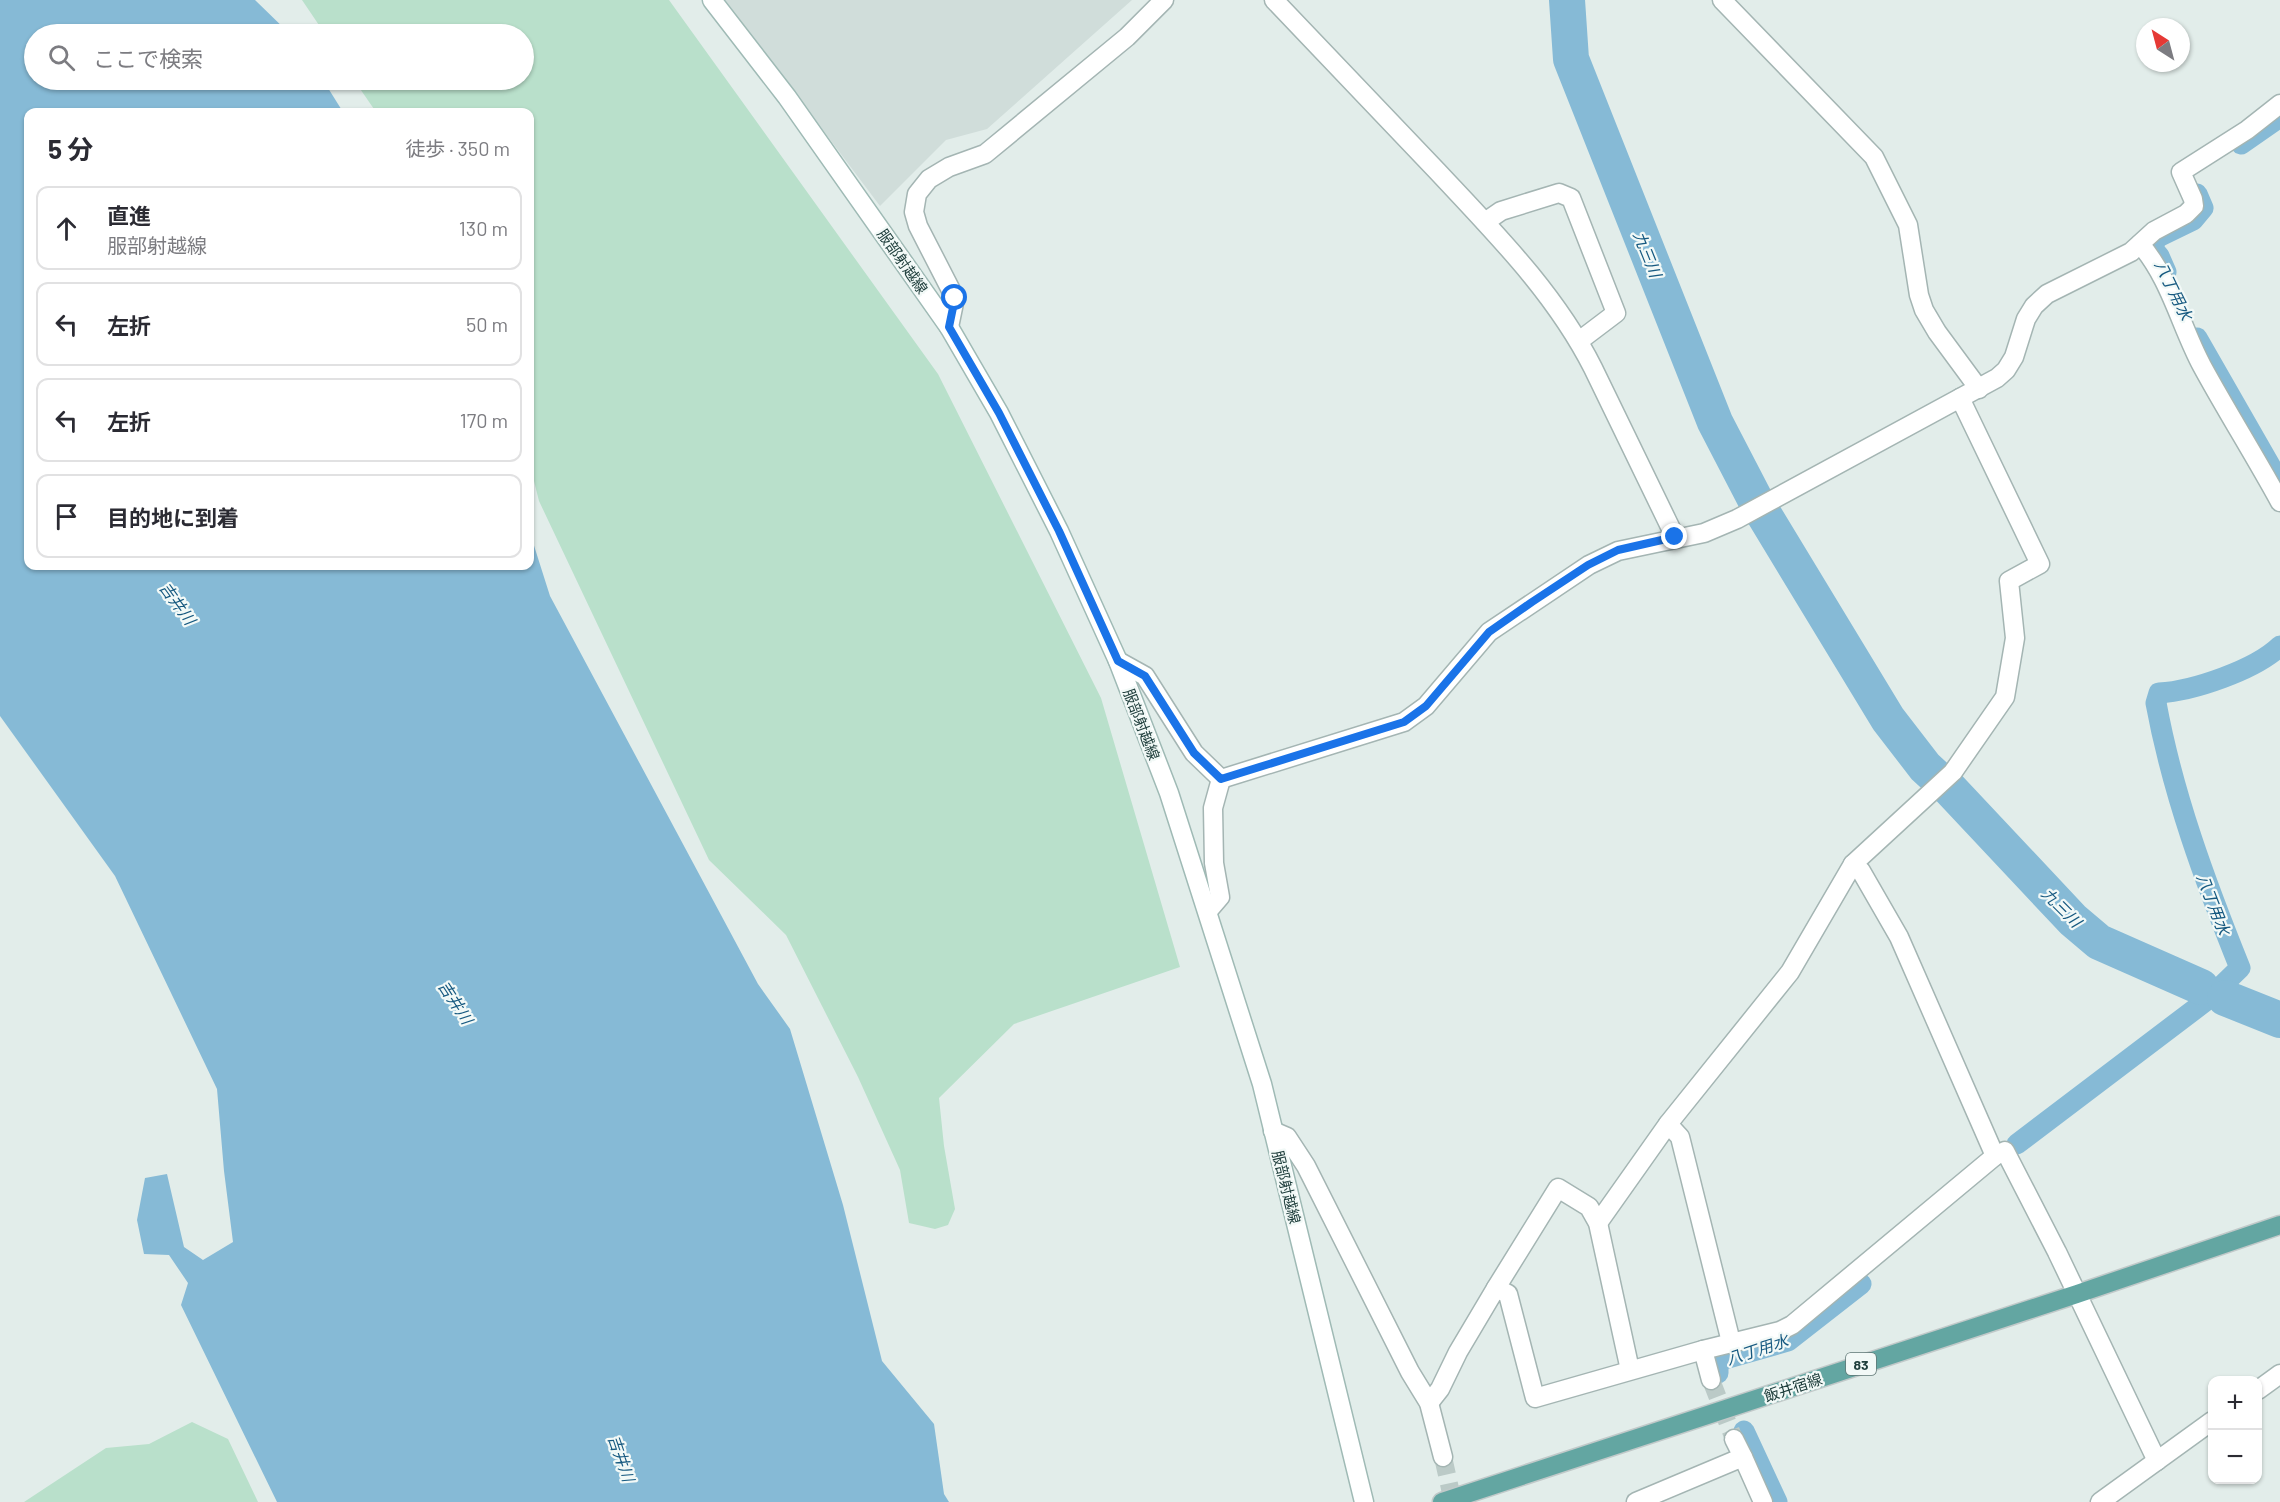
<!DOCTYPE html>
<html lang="ja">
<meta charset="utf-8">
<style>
:root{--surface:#fff;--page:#f2f2f3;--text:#2b2b33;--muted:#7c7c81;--line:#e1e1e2}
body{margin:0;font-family:Barlow,"Noto Sans JP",sans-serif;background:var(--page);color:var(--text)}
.controls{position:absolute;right:18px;bottom:18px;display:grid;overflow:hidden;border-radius:12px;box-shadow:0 2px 4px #0004}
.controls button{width:54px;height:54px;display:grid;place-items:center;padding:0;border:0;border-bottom:2px solid var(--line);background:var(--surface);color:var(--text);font:30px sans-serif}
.compass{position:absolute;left:2136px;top:18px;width:54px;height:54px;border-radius:50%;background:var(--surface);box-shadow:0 2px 4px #0004;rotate:324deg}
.stop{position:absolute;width:18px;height:18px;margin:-14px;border:4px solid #1a73e8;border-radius:50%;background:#fff}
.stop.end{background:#1a73e8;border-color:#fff;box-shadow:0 2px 6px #0008}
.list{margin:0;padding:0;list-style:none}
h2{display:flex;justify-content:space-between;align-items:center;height:78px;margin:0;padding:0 24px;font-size:26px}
h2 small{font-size:20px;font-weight:400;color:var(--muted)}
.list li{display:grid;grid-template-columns:39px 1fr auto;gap:18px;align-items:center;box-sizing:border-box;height:84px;margin:0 12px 12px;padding:0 12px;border:2px solid var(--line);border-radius:12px}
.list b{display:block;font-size:22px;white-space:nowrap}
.list p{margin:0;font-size:20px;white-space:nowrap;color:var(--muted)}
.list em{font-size:20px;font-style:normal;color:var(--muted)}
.icon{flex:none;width:33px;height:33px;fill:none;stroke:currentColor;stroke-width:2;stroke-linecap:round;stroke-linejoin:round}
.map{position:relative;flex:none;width:2280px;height:1502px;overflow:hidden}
.search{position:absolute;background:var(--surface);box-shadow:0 2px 4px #0004;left:24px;top:24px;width:510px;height:66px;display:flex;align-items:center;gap:15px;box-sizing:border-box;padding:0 21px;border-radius:33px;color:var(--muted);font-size:22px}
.panel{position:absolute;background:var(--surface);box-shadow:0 2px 4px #0004;left:24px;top:108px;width:510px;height:462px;border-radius:12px}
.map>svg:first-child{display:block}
.built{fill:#d0ddda}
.green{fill:#b9e0cb}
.water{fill:#86bad6}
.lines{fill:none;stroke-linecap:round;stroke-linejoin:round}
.canal{stroke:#86bad6;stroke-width:21}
.river{stroke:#86bad6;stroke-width:36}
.minor-tunnel{stroke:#bbcac7;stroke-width:18;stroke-dasharray:18 9;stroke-linecap:butt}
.minor-casing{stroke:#a4b5b3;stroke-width:21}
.secondary-casing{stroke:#9fbab5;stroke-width:21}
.primary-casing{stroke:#c1c9c9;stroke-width:21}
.minor{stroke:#fff;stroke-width:18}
.secondary{stroke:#fff;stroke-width:18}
.primary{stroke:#63a6a2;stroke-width:18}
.route{stroke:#1a73e8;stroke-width:8}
.labels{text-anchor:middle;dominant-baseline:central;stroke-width:4.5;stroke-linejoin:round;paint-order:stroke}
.shield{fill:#f2f9f7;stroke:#5f7775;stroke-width:1.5}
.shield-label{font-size:14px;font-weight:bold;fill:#203f3d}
.street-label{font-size:15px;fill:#203f3d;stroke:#f2f9f7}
.water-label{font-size:16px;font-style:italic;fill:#165980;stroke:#f2f9f7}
</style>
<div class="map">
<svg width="2280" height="1502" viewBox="0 0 2280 1502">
<rect width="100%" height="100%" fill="#e2edea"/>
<!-- built -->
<path class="built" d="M725 0H1132L987 129 946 140 880 206Z"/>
<!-- green -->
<g class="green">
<path d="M302 0H669L938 374 1101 698 1180 967 1014 1024 939 1098 944 1146 955 1209 948 1225 935 1229 909 1223 900 1170 858 1077 786 935 709 860 539 501 530 465V112H376L354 80H524V34H325Z"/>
<path d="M192 1422 228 1439 258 1502H24L106 1448 149 1444Z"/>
</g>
<!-- water -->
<path class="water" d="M0 0H255L290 34H34V80H323L343 112H28V566H530V533L550 596 758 984 790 1029 843 1205 882 1361 934 1424 944 1494 949 1502H277L181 1305 188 1283 169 1255 144 1254 137 1220 145 1178 167 1174 184 1247 203 1260 233 1242 224 1171 217 1089 115 876 0 716Z"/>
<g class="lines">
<!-- canal -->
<g class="canal">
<path d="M2241 144 2280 117"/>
<path d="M2166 272 2159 256 2153 249 2156 238 2193 220 2203 208 2197 194"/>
<path d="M2197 338 2280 483"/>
<path d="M2017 1144 2207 1000 2240 968C2205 881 2173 795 2156 703L2159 693C2193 691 2255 670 2280 646"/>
<path d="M1718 1373V1361L1788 1341 1861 1284"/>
<path d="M1744 1431 1777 1502"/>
</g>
<!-- river -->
<g class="river">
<path d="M1567 0 1571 59 1715 422 1756 501"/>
<path d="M1763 513 1888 719 1925 767 1938 779"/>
<path d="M1949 788 2073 920 2099 942 2201 987"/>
<path d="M2225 998 2280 1020"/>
</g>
<!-- minor-tunnel -->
<g class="minor-tunnel">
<path d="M1711 1380 1734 1439"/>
<path d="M1443 1457 1453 1502"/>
</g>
<defs>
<g id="minor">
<path d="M1274 0C1329 57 1383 115 1438 172 1495 233 1555 293 1593 368L1675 537"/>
<path d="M1722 0 1874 157 1908 225 1919 295 1924 310 1937 332 1979 389"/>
<path d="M1485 222 1501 211 1559 193 1571 198 1616 313 1579 341"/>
<path d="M2140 244C2170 278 2181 327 2202 366 2227 412 2255 456 2280 502"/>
<path d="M949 327 955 298 918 226 914 212 917 194 929 179 949 167 985 154 1127 37 1164 0"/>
<path d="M1118 661 1145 676 1194 753 1221 779"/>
<path d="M1221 779 1404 722 1426 706 1489 632 1589 565 1618 551 1704 533 1737 519 1997 378 2006 370 2014 357 2026 319 2034 306 2047 294 2131 252 2154 231 2186 214 2194 206 2193 199 2181 172 2247 130 2280 104"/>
<path d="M1853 864 1861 871 1899 937 1995 1156"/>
<path d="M1208 911 1220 897 1214 863 1213 808 1221 779"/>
<path d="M1668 1124 1680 1137 1731 1342"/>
<path d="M1273 1131 1287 1137 1306 1166 1410 1372 1429 1403 1443 1457"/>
<path d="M1598 1223 1668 1124 1790 972 1853 864 1953 772 2005 697 2015 638 2009 581 2040 564 1960 398"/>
<path d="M1496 1288 1558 1188 1589 1207 1598 1223 1630 1370"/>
<path d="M1703 1350 1711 1380"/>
<path d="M2258 1390 2280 1374"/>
<path d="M1429 1403 1440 1389 1458 1352 1496 1288 1508 1294 1535 1398 1703 1350 1780 1331 1792 1325 1995 1156 2005 1151 2057 1252 2157 1461"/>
<path d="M1734 1439 1743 1457"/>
<path d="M1636 1502 1743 1457 1763 1502"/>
<path d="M2100 1502 2212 1421"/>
</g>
<path id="secondary" d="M712 0 787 97 949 327 999 413 1059 531 1118 661 1169 793 1262 1084 1364 1502"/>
<path id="primary" d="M1442 1502 2077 1294 2280 1225"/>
</defs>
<!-- minor casing -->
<use href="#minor" class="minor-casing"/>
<!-- secondary casing -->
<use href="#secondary" class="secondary-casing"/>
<!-- primary casing -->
<use href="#primary" class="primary-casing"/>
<!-- minor -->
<use href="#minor" class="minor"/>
<!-- secondary -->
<use href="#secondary" class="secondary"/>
<!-- primary -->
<use href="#primary" class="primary"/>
</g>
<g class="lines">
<!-- route -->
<path class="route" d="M955 298 949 327 999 413 1059 531 1118 661 1145 676 1194 753 1221 779 1404 722 1426 706 1489 632 1532 602 1588 565 1618 550 1675 537"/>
</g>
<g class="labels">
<!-- shield labels -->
<rect class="shield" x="1846" y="1353" width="30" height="22" rx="4.5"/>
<g class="shield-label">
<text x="1861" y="1364">83</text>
</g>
<!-- street labels -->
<g class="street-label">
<text transform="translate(903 261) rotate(55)">服部射越線</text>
<text transform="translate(1142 724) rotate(69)">服部射越線</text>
<text transform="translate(1287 1187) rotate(76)">服部射越線</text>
<text transform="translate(1793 1387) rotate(-18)">飯井宿線</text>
</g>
<!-- water labels -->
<g class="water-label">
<text transform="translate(1648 254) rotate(68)">九三川</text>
<text transform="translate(2174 290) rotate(64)">八丁用水</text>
<text transform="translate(178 603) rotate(54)">吉井川</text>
<text transform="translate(2214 904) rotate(69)">八丁用水</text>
<text transform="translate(2062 907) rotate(45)">九三川</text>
<text transform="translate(456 1002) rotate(57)">吉井川</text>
<text transform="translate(1757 1349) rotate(-18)">八丁用水</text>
<text transform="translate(622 1458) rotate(71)">吉井川</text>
</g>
</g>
</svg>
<div class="controls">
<button>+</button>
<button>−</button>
</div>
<svg class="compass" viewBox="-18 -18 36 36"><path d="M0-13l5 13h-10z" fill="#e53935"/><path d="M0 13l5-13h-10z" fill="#7c7c81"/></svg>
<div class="stop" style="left:955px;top:298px"></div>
<div class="stop end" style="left:1675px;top:537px"></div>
<div class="search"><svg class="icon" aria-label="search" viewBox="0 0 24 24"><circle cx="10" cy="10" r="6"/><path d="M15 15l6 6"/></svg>ここで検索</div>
<section class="panel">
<h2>5 分<small>徒歩 · 350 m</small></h2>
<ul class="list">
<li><svg class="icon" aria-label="ahead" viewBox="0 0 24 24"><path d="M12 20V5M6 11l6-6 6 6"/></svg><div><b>直進</b><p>服部射越線</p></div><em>130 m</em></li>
<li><svg class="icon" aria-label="left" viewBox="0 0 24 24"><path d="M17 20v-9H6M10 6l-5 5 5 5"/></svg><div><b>左折</b></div><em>50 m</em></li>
<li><svg class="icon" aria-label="left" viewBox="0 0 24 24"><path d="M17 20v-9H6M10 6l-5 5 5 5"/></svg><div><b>左折</b></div><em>170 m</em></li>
<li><svg class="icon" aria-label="arrive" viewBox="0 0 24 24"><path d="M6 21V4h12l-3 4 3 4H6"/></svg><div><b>目的地に到着</b></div></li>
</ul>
</section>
</div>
